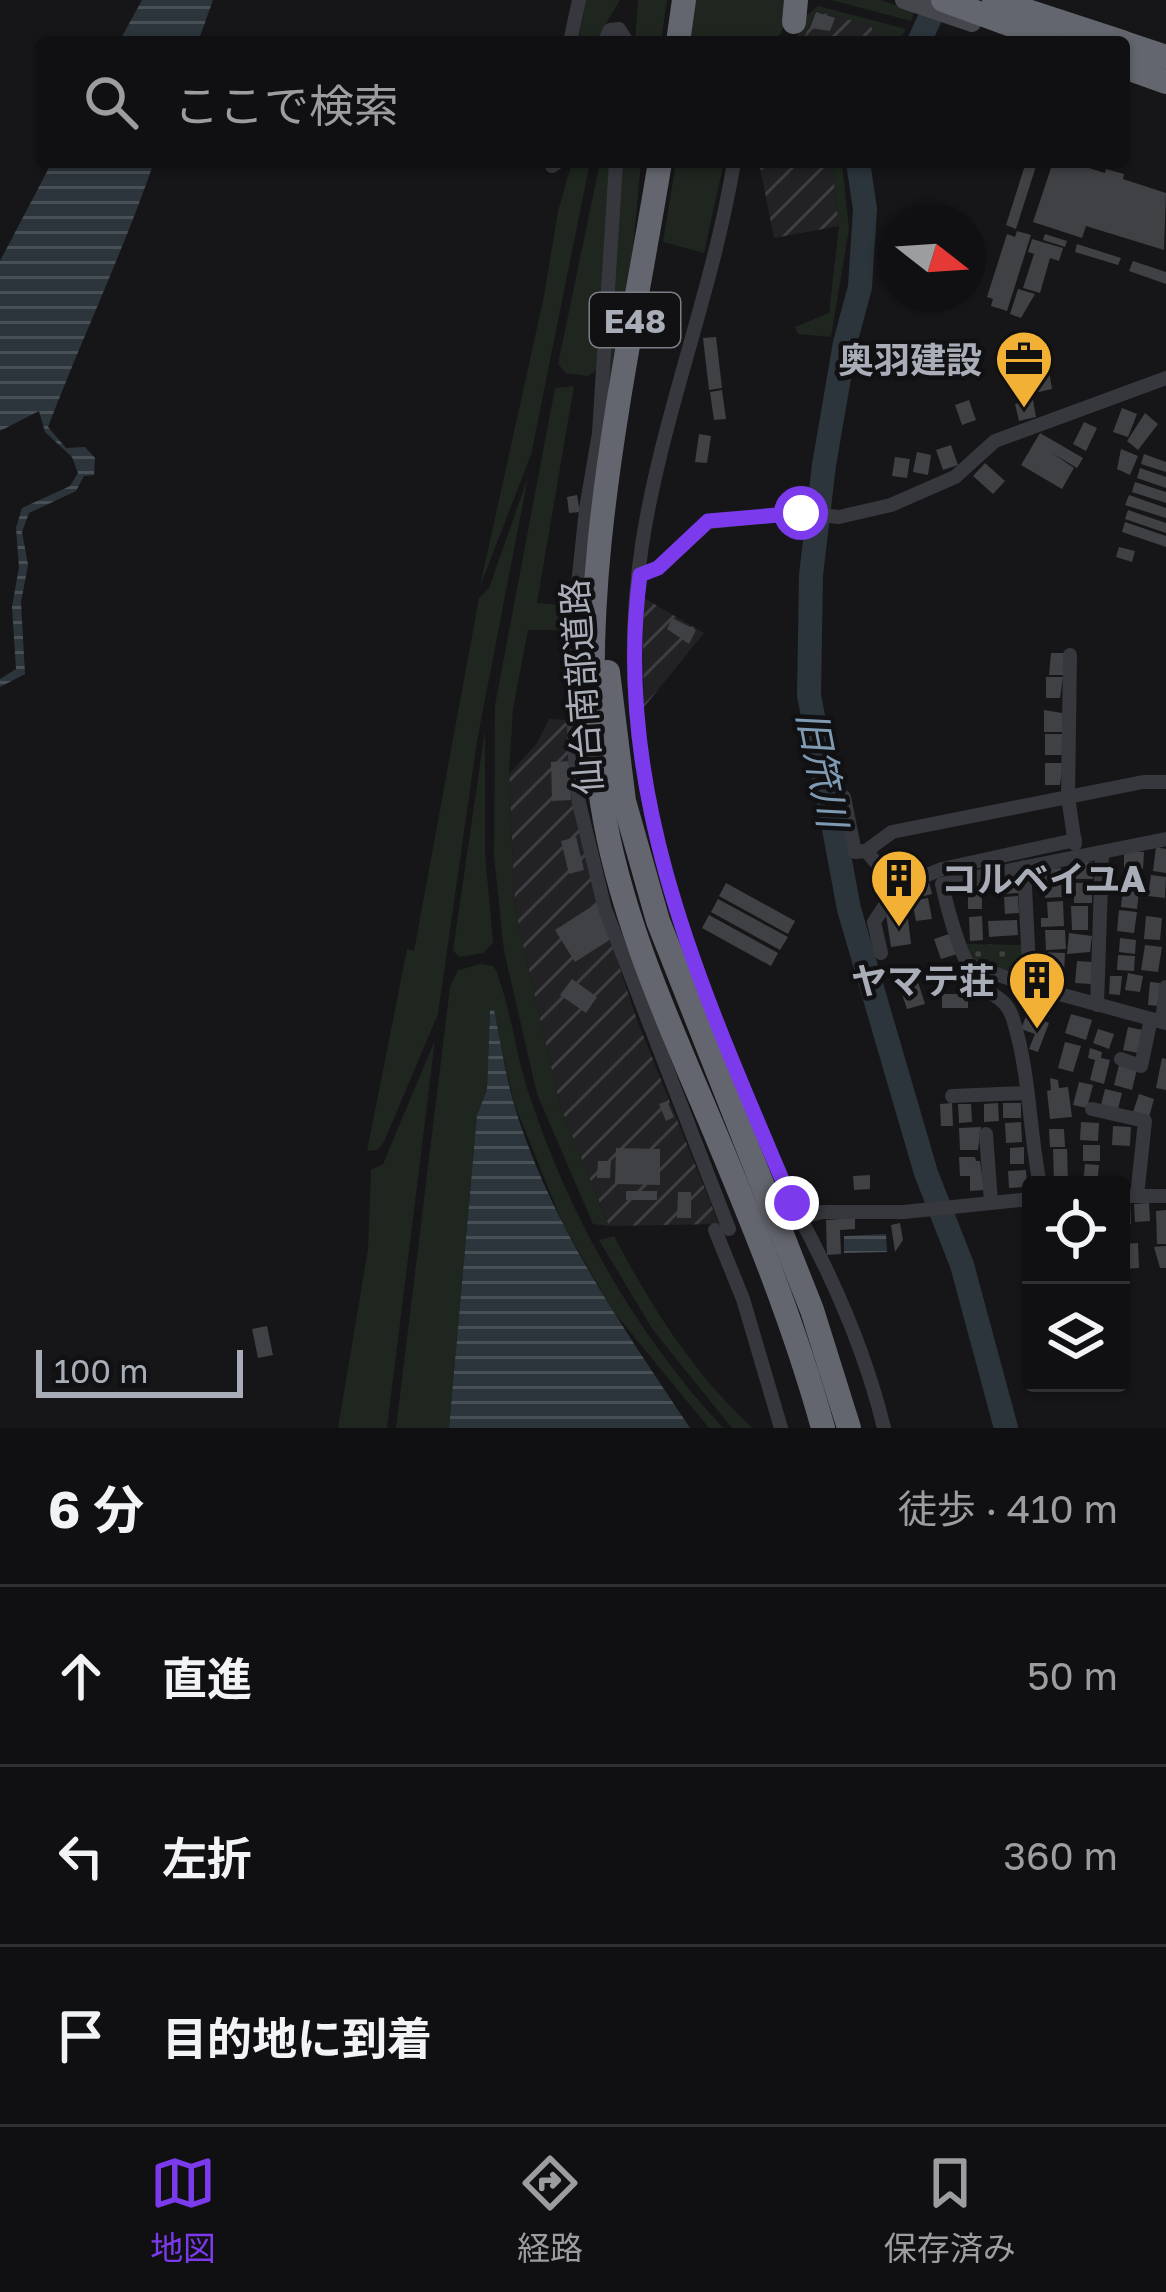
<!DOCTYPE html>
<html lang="ja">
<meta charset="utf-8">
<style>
:root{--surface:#101012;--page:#19191b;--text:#f1f3f6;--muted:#9c9d9f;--line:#303032;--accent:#7c3aed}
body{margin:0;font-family:"Golos Text","Noto Sans JP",sans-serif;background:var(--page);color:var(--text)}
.controls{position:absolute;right:36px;bottom:36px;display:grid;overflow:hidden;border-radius:12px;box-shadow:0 3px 9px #0004}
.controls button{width:108px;height:108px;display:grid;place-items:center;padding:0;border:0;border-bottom:3px solid var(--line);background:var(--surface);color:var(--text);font:60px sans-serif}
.compass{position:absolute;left:878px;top:204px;width:108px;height:108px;border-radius:50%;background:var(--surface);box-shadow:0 3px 9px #0004;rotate:107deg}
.scale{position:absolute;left:36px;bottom:30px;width:207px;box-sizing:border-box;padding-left:12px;border:6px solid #a8adb8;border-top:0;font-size:33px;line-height:42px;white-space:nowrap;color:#a8adb8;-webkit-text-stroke:9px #111113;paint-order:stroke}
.stop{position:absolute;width:36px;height:36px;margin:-27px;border:9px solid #7c3aed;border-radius:50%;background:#fff}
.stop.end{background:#7c3aed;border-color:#fff;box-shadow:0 3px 12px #0008}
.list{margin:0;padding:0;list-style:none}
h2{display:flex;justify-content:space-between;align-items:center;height:156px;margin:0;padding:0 48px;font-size:51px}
h2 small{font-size:39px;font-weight:400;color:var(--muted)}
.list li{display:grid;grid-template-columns:78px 1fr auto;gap:36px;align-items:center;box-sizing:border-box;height:180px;padding:0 48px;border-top:3px solid var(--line)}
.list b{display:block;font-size:45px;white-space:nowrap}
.list em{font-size:39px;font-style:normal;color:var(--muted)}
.icon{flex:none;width:66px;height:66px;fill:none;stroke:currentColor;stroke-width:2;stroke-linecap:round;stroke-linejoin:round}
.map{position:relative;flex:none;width:1166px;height:1428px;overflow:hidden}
.search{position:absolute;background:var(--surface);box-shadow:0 3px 9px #0004;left:36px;right:36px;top:36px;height:132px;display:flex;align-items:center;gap:30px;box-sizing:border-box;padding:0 42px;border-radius:12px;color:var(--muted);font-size:45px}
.sheet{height:696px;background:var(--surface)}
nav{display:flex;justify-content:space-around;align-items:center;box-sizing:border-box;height:168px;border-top:3px solid var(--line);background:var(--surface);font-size:33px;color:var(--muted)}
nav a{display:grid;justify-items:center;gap:6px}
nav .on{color:var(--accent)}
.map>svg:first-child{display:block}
.industrial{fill:url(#industrial-furrows)}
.green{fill:#1e261f}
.park{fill:url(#park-dots)}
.water{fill:url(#water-rules)}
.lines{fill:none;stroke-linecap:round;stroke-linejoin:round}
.river{stroke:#2c353c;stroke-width:24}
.building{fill:#404145}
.street{stroke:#37383d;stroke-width:14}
.secondary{stroke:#45474d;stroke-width:18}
.highway{stroke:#63666e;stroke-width:24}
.route{stroke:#7c3aed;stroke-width:15}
.labels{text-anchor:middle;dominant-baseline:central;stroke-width:9;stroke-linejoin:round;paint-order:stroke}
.shield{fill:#111113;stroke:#7b7e86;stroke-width:3}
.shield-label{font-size:33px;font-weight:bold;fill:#a8adb8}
.poi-label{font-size:36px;font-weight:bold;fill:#a8adb8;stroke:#111113;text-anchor:end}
.street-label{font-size:36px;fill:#a8adb8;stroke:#111113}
.water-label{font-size:39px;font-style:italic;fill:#7f9bb3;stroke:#111113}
</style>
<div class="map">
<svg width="1166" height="1428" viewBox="0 0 1166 1428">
<defs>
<pattern id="industrial-furrows" width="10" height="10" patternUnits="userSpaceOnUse" patternTransform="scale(3)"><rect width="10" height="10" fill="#222225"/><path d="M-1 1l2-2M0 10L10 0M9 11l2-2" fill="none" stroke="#3f3f43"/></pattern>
<pattern id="park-dots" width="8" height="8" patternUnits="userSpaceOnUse" patternTransform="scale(3)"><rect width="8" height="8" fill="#1e261f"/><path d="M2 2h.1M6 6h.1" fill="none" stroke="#3c433d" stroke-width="1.8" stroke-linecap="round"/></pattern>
<pattern id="water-rules" width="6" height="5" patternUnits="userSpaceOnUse" patternTransform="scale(3)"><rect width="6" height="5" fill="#2c353c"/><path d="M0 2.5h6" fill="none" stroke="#485056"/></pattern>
</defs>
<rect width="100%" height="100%" fill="#161618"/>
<!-- industrial -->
<g class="industrial">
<path d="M816 11 870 25 881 42H802Z"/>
<path d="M759 162H832L839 226 774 238Z"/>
<path d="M644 598 704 633 644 707 643 640Z"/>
<path d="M549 719 568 720 598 902 637 1020 719 1224 609 1226 560 1106 515 910 509 774 537 743Z"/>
</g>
<!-- green -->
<g class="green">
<path d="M586 0H620L595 42H578Z"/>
<path d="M638 0H667L661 42H635Z"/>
<path d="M694 0H788C790 15 784 31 774 42H688Z"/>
<path d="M831 0H880L915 11 911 21Z"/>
<path d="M818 6 906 29 898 42H881L870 25 816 11 802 42H795L805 17Z"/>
<path d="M572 162H590L531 455 480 586 544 296 558 211Z"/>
<path d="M600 162H612L596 370 588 376 566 373 558 364Z"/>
<path d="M622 162H641L633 248 606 422Z"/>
<path d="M676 162H724L704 253 663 242Z"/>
<path d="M832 162H842L849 229 831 337 798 334 795 327 829 313 839 226Z"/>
<path d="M574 386 537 603 565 605V630H528L513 709 509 774 515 910 560 1106 609 1226 593 1224 537 1094 504 951 494 856 495 705 555 388Z"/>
<path d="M528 477 477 741 438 1014 384 1142 377 1150 367 1151 407 949 414 951 479 598 489 588Z"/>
<path d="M485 730V853L493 942 484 953 460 957 453 951Z"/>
<path d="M481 964 493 966 497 973C512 1013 516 1057 530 1097 570 1218 636 1334 723 1428H709L613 1311 562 1222 514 1103 493 1010 490 1011 487 1090 477 1115 449 1428H396L450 987 458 970Z"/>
<path d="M435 1040 387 1428H338L368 1249 371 1170 383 1164Z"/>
<path d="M614 1236C650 1305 695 1376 753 1428H732L653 1330 599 1240Z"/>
</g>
<!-- park -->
<path class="park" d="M967 944 1022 945 1024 974 974 963Z"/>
<!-- water -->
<g class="water">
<path d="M142 0H213L198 42H119Z"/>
<path d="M52 162H154C123 252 82 338 48 427L66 448 85 447 95 458 94 475 84 476 76 491 29 513 22 532 28 565 21 602 25 674 0 687V679L16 669 12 607 19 567 16 528 22 508 70 486 78 473 72 457 45 432 39 411 0 431V261Z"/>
<path d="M490 1010H494C500 1040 505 1071 513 1101 548 1221 622 1326 690 1428H449L477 1115 487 1090Z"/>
<path d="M886 1234 887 1252 844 1253V1236Z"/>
</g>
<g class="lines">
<!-- river -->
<g class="river">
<path d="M919 42 938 0"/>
<path d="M858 162 865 209 860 287 845 343 824 465 811 575 809 695 849 909 926 1173 962 1265 1006 1428"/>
</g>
</g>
<!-- building -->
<g class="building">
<path d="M816 12 835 18 830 31 810 28Z"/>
<path d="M1026 162 1037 163 1016 229 1006 225Z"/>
<path d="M1053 162H1069L1105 173 1106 169 1124 174 1123 179 1166 193 1164 250 1086 226 1082 238 1033 222Z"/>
<path d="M1017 231 1031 235 1007 311 991 306 993 299 987 297 1007 234 1015 237Z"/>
<path d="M1045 234 1067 241 1065 247 1043 240Z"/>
<path d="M1032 239 1063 248 1059 261 1050 258 1040 293 1023 288 1034 254 1028 252Z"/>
<path d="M1077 244 1121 258 1118 265 1075 252Z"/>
<path d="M1133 261 1166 272V284L1129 271Z"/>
<path d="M1018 289 1035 294 1021 318 1010 314Z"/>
<path d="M716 337 722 388 709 390 703 338Z"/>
<path d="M1048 365 1052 389 1030 394 1025 369Z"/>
<path d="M722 390 726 419 714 420 710 392Z"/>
<path d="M969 400 976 420 962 425 955 405Z"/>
<path d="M1033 400 1036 417 1019 421 1015 404Z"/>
<path d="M1122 408 1137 414 1128 437 1113 432Z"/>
<path d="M1145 413 1158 424 1138 450 1127 441Z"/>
<path d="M1084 422 1097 428 1086 451 1073 444Z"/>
<path d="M1040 433 1083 458 1077 468 1052 453 1074 468 1062 489 1021 465Z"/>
<path d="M699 434 711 436 707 463 695 462Z"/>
<path d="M951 445 958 465 943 470 936 450Z"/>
<path d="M1121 449 1138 456 1130 475 1117 469Z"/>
<path d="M917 452 931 455 928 475 913 472Z"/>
<path d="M1144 454 1166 462V472L1141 464Z"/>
<path d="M895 457 910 459 907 478 892 476Z"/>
<path d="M985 463 1005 481 993 494 973 476Z"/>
<path d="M1140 468 1166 477V488L1137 478Z"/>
<path d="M1135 482 1166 492V503L1132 492Z"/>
<path d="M577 495 580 512 569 513 567 497Z"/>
<path d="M1129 495 1166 508V518L1125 505Z"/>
<path d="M1128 510 1166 523V533L1125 519Z"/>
<path d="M1125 522 1166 536V547L1122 532Z"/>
<path d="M1119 547 1135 551 1132 562 1116 557Z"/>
<path d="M672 618 696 630 689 644 667 629Z"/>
<path d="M1051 653H1068L1063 675H1049Z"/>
<path d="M1046 677H1063L1060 698H1046Z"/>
<path d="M1044 710 1062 713V732H1044Z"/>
<rect x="1045" y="734" width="17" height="21"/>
<path d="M570 761 571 800 552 801 551 762Z"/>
<path d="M1045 763H1063L1060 785H1045Z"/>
<path d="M576 837 584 870 569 874 561 841Z"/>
<path d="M1156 847 1166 849V873L1153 871Z"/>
<path d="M1124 851 1144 852 1143 869 1124 868Z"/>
<rect x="1076" y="862" width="17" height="17"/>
<path d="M1061 868 1062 897 1045 898 1044 869Z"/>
<path d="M1125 870 1143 872 1141 887 1123 885Z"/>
<path d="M1004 875H1017L1018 893 1005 894Z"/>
<path d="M1151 875 1166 877 1165 898 1148 896Z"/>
<path d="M929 882 932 894 912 899 908 887Z"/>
<path d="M726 883 795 921 788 934 719 896Z"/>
<rect x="1074" y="883" width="18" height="20"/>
<rect x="968" y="884" width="14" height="25"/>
<path d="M1123 888 1139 890 1137 909 1121 907Z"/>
<path d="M1018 896 1019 913 1005 914 1004 897Z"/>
<path d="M928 898 932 919 916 921 912 901Z"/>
<path d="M718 899 788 937 780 950 711 912Z"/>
<path d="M1063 901 1064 926 1041 927V918H1048L1047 902Z"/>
<path d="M906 902 911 944 891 947 886 915 895 903Z"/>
<path d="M597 903 611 939 575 962 555 930Z"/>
<path d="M1071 906H1088V930H1072Z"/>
<path d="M1119 910 1137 912 1134 933 1117 931Z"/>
<path d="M709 915 778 953 771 966 702 928Z"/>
<path d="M982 916 983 940 970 941 969 917Z"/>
<path d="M1146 916 1162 918 1160 940 1144 939Z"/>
<path d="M1017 920 1018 935 989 937 988 921Z"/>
<path d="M1045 930H1065L1066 949 1046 950Z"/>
<path d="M1069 933 1092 936 1090 952 1067 954Z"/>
<path d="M949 934 957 954 941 959 934 939Z"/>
<path d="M1120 938 1136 940 1135 954 1119 952Z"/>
<path d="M1145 945 1162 947 1158 972 1141 970Z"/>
<path d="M1039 952 1065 953 1064 974 1038 973Z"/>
<path d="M1118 955 1135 956 1134 971 1117 970Z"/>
<path d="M1077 961 1092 962 1091 984 1075 983Z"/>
<path d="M1128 973 1143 976 1140 992 1125 990Z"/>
<path d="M1110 976H1122L1120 995 1109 994Z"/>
<path d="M572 979 597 997 586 1013 560 995Z"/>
<path d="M918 982 925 1004 907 1009 900 988Z"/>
<path d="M1150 982 1160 983 1158 1006 1148 1005Z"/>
<path d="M1029 991 1053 1004 1049 1017 1023 1008Z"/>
<rect x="942" y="994" width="26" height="14"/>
<path d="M1027 1014 1049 1023 1038 1052 1029 1049 1035 1034 1021 1029Z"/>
<path d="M1071 1014 1092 1020 1086 1040 1065 1033Z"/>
<path d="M1128 1027 1143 1030 1138 1053 1123 1050Z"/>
<path d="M1098 1029 1114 1034 1109 1049 1093 1043Z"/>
<path d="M1065 1042 1081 1046 1073 1072 1058 1068Z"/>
<path d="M1090 1048 1102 1052 1101 1058 1110 1060 1104 1084 1090 1080 1095 1060 1088 1058Z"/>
<path d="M1162 1058 1166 1059V1090L1156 1088Z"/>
<path d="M1119 1065 1137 1069 1132 1090 1114 1085Z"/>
<path d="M1050 1078 1058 1080 1059 1088 1068 1087 1072 1117 1050 1119 1047 1091 1051 1090Z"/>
<path d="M1079 1082 1093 1085 1087 1108 1073 1105Z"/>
<path d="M1105 1089 1122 1093 1118 1109 1101 1105Z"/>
<path d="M1139 1094 1154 1099 1149 1117 1133 1112Z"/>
<path d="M667 1101 674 1117 666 1121 659 1104Z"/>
<path d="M952 1103 953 1126H941L940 1104Z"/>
<path d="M998 1103 999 1121 984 1122V1104Z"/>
<rect x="1003" y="1103" width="18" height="15"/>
<path d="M958 1104H971L972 1122 959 1123Z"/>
<path d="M1021 1122 1022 1142 1006 1143 1005 1123Z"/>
<path d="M1081 1122 1099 1123 1098 1141 1080 1140Z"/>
<path d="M1113 1126 1131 1127 1130 1146 1112 1145Z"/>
<path d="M981 1127 978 1150H960L959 1128Z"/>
<path d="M1049 1129H1064L1065 1147H1050Z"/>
<rect x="1083" y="1145" width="17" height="16"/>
<path d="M1024 1147V1164H1010V1148Z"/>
<path d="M616 1148 660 1149V1185L615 1184Z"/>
<path d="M1053 1149H1067L1068 1180H1054Z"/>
<path d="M959 1157H975L976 1161H980L984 1190 970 1191V1176H960Z"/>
<path d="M598 1161H611L610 1178H597Z"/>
<path d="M1085 1164 1099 1165 1097 1185H1083Z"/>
<path d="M1026 1170 1027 1187 1009 1188 1008 1171Z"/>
<path d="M870 1175V1189L854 1190 853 1176Z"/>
<rect x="626" y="1191" width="31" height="9"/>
<path d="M678 1192H691V1218H677Z"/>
<path d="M1121 1203H1130L1131 1224H1121Z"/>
<path d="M1149 1203 1150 1221 1135 1222 1134 1204Z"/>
<path d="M1166 1210V1244H1157L1156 1211Z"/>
<path d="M855 1218V1229L840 1230 841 1254 827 1255 826 1220Z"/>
<path d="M900 1223 903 1240 895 1252 891 1225Z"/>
<path d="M1138 1243 1139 1268 1123 1269 1121 1244Z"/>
<path d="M1166 1246V1268H1160L1154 1247Z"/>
<path d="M267 1326 273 1355 258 1358 252 1329Z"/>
</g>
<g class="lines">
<!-- street -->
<g class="street">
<path d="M570 42 579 0"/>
<path d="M604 42 610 30 619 29 627 42"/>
<path d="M552 162V166L558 162"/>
<path d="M616 162 599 433 586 509 575 614 574 746 579 803 605 909 729 1229"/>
<path d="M734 162C713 291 662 415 642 545 605 789 700 985 792 1203 831 1273 865 1350 884 1428"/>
<path d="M640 575 658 568 708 522 801 513 839 517 891 505 955 477 995 441 1166 378"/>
<path d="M1070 655 1068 797 1075 844"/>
<path d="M844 797 855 852 866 851"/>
<path d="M1075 840 942 869 897 887 866 851 892 832 1143 782H1166"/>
<path d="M1024 867 1030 986"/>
<path d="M881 953 874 922 897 887"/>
<path d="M971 965 1030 986 1166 1023"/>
<path d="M1097 1005 1102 852"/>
<path d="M1162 1022 1166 987"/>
<path d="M1121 1059 1141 1066 1151 1019"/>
<path d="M952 1096 1027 1093"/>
<path d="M1092 1109 1145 1121 1137 1196"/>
<path d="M986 1134 991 1202"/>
<path d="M1040 1185C1029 1130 1030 1073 1013 1019 1005 993 987 997 976 980 959 952 949 916 942 884L1166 839"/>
<path d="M1121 1196H1166"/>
<path d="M800 1218 822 1212H904L1031 1199"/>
<path d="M715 1230 743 1299 781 1428"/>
</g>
<!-- secondary -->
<path class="secondary" d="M904 0 972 23"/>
<!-- highway -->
<g class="highway">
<path d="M943 0 1058 42"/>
<path d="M994 0 1122 42"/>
<path d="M794 22 796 0"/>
<path d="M678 42 684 0"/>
<path d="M1124 43 1166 57"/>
<path d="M1124 67 1166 82"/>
<path d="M660 162C627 366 570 598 602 803 618 907 662 1008 703 1104 748 1211 792 1316 823 1428"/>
<path d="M608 672 624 801 658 921 812 1310 849 1428"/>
</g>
</g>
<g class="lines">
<!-- route -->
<path class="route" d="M792 1203C708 1003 610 799 640 575L658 568 708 521 801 513"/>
</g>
<!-- icons -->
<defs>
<symbol id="office-pin" viewBox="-11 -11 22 30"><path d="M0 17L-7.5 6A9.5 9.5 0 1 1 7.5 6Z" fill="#f2b134" stroke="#111113"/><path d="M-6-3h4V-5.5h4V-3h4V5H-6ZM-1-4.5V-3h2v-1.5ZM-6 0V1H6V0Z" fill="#111"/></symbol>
<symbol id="building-pin" viewBox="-11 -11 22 30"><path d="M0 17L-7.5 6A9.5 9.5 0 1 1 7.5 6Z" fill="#f2b134" stroke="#111113"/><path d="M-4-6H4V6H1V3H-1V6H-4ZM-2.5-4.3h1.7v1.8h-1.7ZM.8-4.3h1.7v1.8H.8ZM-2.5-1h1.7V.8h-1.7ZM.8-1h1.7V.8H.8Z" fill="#111"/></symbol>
</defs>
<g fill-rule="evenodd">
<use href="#office-pin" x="991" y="326" width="66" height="90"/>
<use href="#building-pin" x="866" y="845" width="66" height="90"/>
<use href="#building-pin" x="1004" y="947" width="66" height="90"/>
</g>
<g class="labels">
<!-- shield labels -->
<rect class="shield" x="590" y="293" width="90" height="54" rx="9"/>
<g class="shield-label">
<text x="635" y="320">E48</text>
</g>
<!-- poi labels -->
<g class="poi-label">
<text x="982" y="359">奥羽建設</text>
<text x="941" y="878" text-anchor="start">コルベイユA</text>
<text x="995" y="980">ヤマテ荘</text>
</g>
<!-- street labels -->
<g class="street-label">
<text transform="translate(581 687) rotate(-94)">仙台南部道路</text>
</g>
<!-- water labels -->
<g class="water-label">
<text transform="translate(823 769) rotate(79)">旧笊川</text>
</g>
</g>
</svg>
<div class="controls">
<button><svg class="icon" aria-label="locate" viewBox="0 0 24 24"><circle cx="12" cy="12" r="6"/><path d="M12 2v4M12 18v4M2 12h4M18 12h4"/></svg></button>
<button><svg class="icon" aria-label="layers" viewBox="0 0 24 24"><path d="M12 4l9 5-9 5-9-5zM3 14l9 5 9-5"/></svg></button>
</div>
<svg class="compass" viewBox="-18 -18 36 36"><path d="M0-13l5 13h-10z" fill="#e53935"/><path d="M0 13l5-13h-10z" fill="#9c9d9f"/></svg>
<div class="scale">100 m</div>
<div class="stop" style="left:801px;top:513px"></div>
<div class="stop end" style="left:792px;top:1203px"></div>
<div class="search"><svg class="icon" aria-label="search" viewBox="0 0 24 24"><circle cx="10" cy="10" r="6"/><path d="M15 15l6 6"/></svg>ここで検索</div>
</div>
<section class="sheet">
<h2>6 分<small>徒歩 · 410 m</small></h2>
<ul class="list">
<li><svg class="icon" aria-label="ahead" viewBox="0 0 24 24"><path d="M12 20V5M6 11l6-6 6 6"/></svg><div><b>直進</b></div><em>50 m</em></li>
<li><svg class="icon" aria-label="left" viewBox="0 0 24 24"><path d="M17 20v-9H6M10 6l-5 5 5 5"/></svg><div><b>左折</b></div><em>360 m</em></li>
<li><svg class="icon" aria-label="arrive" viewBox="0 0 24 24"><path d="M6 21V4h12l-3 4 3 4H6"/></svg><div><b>目的地に到着</b></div></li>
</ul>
</section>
<nav>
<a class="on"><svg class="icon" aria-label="map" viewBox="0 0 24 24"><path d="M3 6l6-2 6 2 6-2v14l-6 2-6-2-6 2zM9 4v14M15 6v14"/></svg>地図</a>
<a><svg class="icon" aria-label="directions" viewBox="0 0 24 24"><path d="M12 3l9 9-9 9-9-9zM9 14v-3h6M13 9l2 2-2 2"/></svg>経路</a>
<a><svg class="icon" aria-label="saved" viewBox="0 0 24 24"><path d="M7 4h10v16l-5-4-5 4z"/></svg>保存済み</a>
</nav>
